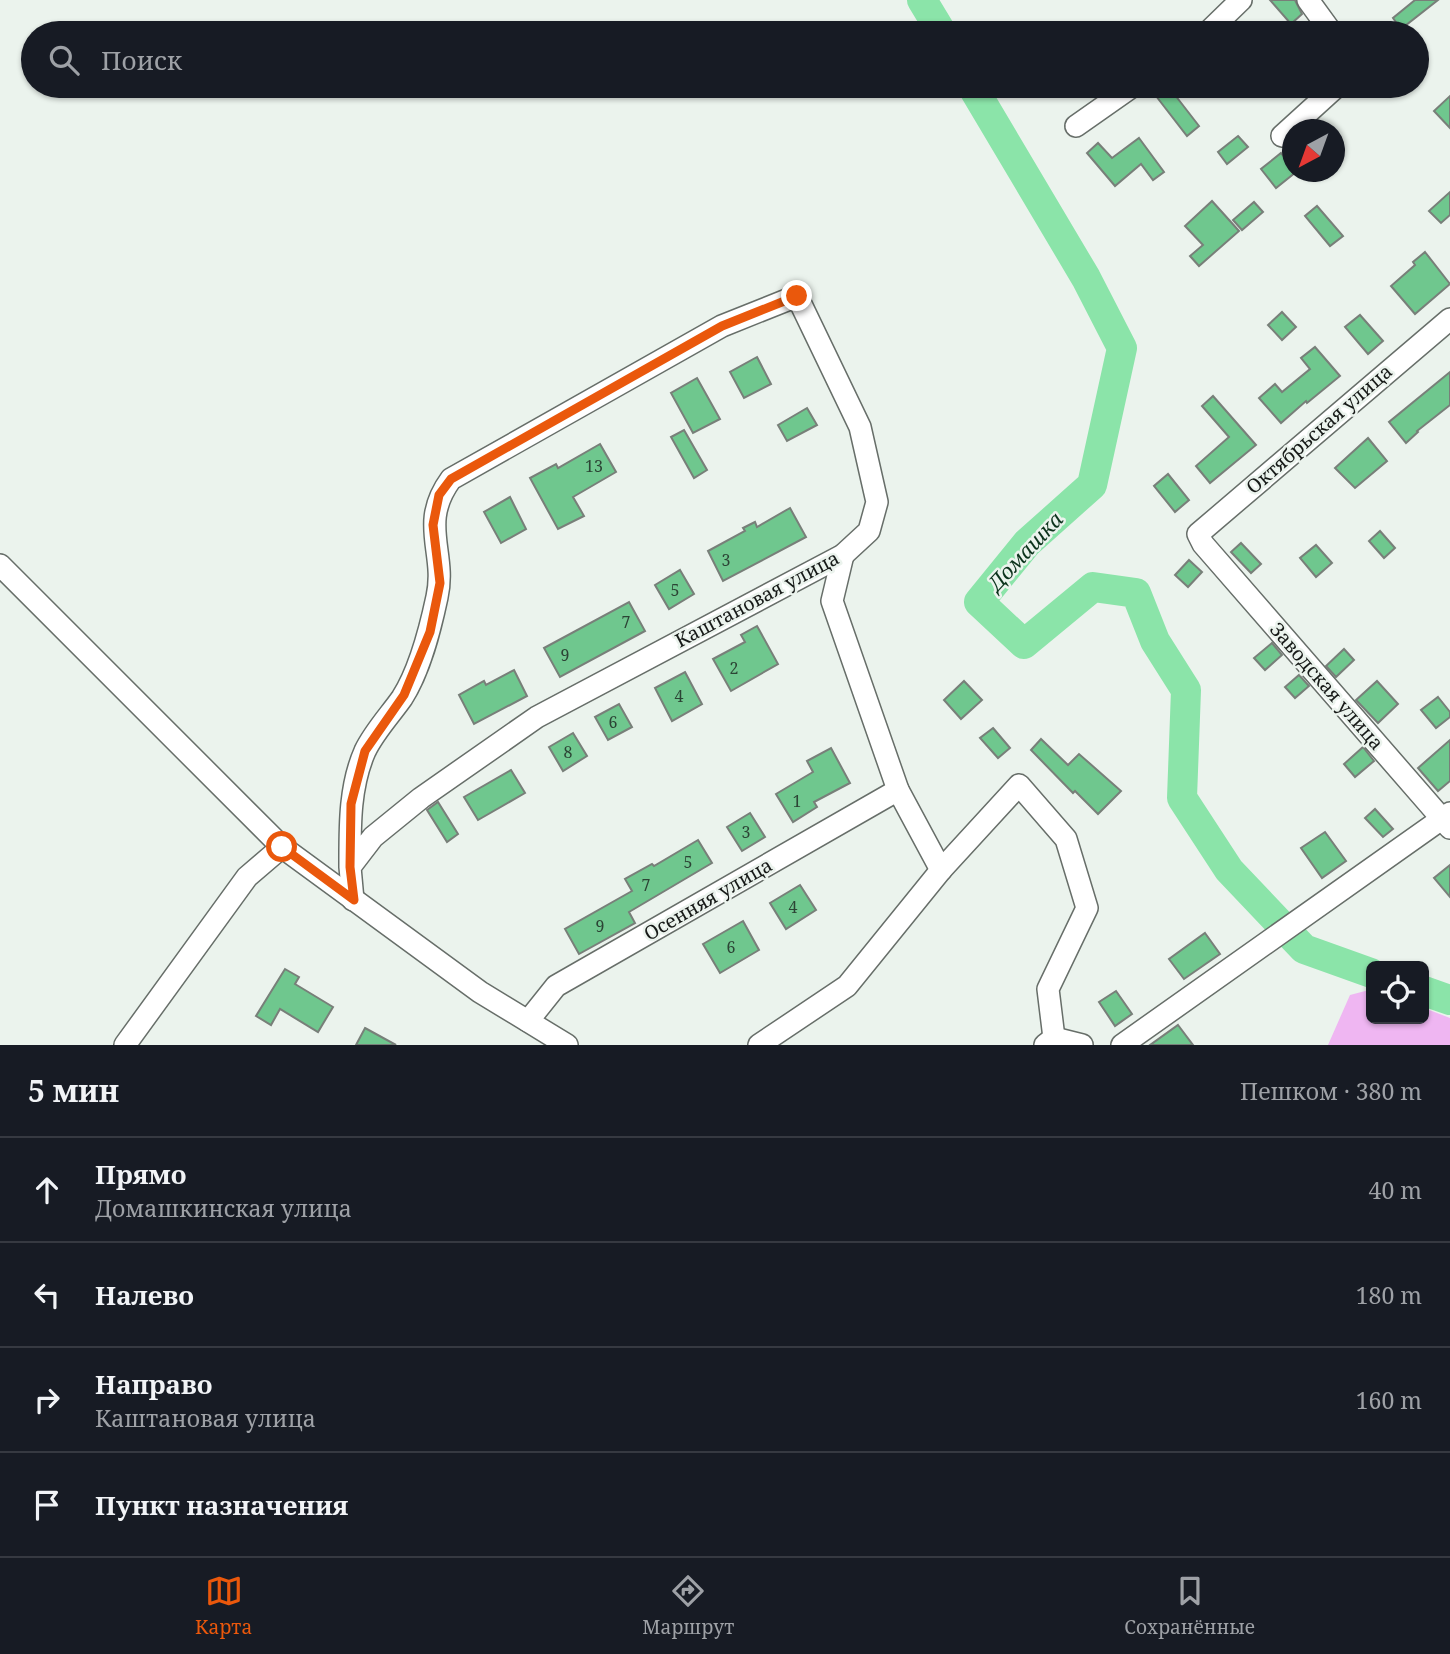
<!DOCTYPE html>
<html lang="ru">
<meta charset="utf-8">
<style>
:root{--surface:#171b24;--page:#20242c;--text:#f1f3f6;--muted:#9ea1a6;--line:#363941;--accent:#ea580c}
body{margin:0;font-family:"Noto Serif",serif;background:var(--page);color:var(--text)}
.controls{position:absolute;right:21px;bottom:21px;display:grid;overflow:hidden;border-radius:10px;box-shadow:0 2px 5px #0004}
.controls button{width:63px;height:63px;display:grid;place-items:center;padding:0;border:0;border-bottom:2px solid var(--line);background:var(--surface);color:var(--text);font:35px sans-serif}
.compass{position:absolute;left:1282px;top:119px;width:63px;height:63px;border-radius:50%;background:var(--surface);box-shadow:0 2px 5px #0004;rotate:221deg}
.stop{position:absolute;width:21px;height:21px;margin:-16px;border:5px solid #ea580c;border-radius:50%;background:#fff}
.stop.end{background:#ea580c;border-color:#fff;box-shadow:0 2px 7px #0008}
.list{margin:0;padding:0;list-style:none}
h2{display:flex;justify-content:space-between;align-items:center;height:91px;margin:0;padding:0 28px;font-size:30px}
h2 small{font-size:23px;font-weight:400;color:var(--muted)}
.list li{display:grid;grid-template-columns:46px 1fr auto;gap:21px;align-items:center;box-sizing:border-box;height:105px;padding:0 28px;border-top:2px solid var(--line)}
.list b{display:block;font-size:26px;white-space:nowrap}
.list p{margin:0;font-size:23px;white-space:nowrap;color:var(--muted)}
.list em{font-size:23px;font-style:normal;color:var(--muted)}
.icon{flex:none;width:38px;height:38px;fill:none;stroke:currentColor;stroke-width:2;stroke-linecap:round;stroke-linejoin:round}
.map{position:relative;flex:none;width:1450px;height:1045px;overflow:hidden}
.search{position:absolute;background:var(--surface);box-shadow:0 2px 5px #0004;left:21px;right:21px;top:21px;height:77px;display:flex;align-items:center;gap:18px;box-sizing:border-box;padding:0 24px;border-radius:38px;color:var(--muted);font-size:26px}
.sheet{height:511px;background:var(--surface)}
nav{display:flex;justify-content:space-around;align-items:center;box-sizing:border-box;height:98px;border-top:2px solid var(--line);background:var(--surface);font-size:19px;color:var(--muted)}
nav a{display:grid;justify-items:center;gap:4px}
nav .on{color:var(--accent)}
.map>svg:first-child{display:block}
.green{fill:#efb6f2}
.lines{fill:none;stroke-linecap:round;stroke-linejoin:round}
.river{stroke:#8be4a9;stroke-width:30}
.building{fill:#6fc78e;stroke:#787f79;stroke-width:2}
.minor-casing{stroke:#676e69;stroke-width:24}
.minor{stroke:#fff;stroke-width:21}
.route{stroke:#ea580c;stroke-width:9}
.labels{text-anchor:middle;dominant-baseline:central;stroke-width:5;stroke-linejoin:round;paint-order:stroke}
.number-label{font-size:16px;fill:#2c4435}
.street-label{font-size:19px;fill:#161917;stroke:#ebf3ed}
.water-label{font-size:21px;font-style:italic;fill:#0c331c;stroke:#ebf3ed}
</style>
<div class="map">
<svg width="1450" height="1045" viewBox="0 0 1450 1045">
<rect width="100%" height="100%" fill="#ebf3ed"/>
<!-- green -->
<path class="green" d="M1369 990H1371V1019H1424V1008L1450 1018V1045H1328L1350 995Z"/>
<g class="lines">
<!-- river -->
<g class="river">
<path d="M922 0 942 33"/>
<path d="M972 86 1086 278 1122 348 1092 485 1027 543 979 602 1024 644 1093 587 1136 593 1155 641 1186 690 1182 798 1229 870 1304 949 1371 973"/>
<path d="M1424 991 1450 1000"/>
</g>
</g>
<!-- building -->
<g class="building">
<path d="M1270 0H1295L1302 14 1291 24Z"/>
<path d="M1415 0H1438L1401 29 1393 18Z"/>
<path d="M1168 86 1199 126 1187 136 1156 96Z"/>
<path d="M1450 96V128L1434 111Z"/>
<path d="M1238 136 1248 147 1227 164 1218 152Z"/>
<path d="M1139 138 1164 172 1153 180 1141 164 1115 186 1087 153 1098 143 1112 158Z"/>
<path d="M1281 153 1292 167V172H1296L1276 188 1261 169Z"/>
<path d="M1450 192V215L1441 223 1429 211Z"/>
<path d="M1212 201 1239 231 1199 266 1190 256 1203 245 1185 226Z"/>
<path d="M1254 202 1263 212 1242 230 1233 220Z"/>
<path d="M1317 206 1343 236 1330 246 1305 216Z"/>
<path d="M1425 252 1450 284 1415 314 1391 286 1415 265 1413 262Z"/>
<path d="M1282 312 1296 327 1282 340 1268 325Z"/>
<path d="M1360 315 1383 341 1368 354 1345 327Z"/>
<path d="M1315 347 1340 376 1307 403 1306 401 1281 423 1259 398 1275 384 1282 392 1310 369 1301 358Z"/>
<path d="M757 357 771 384 744 398 730 372Z"/>
<path d="M1450 372V405L1417 431 1418 432 1406 443 1389 422Z"/>
<path d="M697 378 720 419 693 433 671 393Z"/>
<path d="M1213 396 1256 445 1210 483 1196 466 1229 437 1202 406Z"/>
<path d="M807 408 817 425 787 441 778 425Z"/>
<path d="M684 430 707 470 694 478 671 437Z"/>
<path d="M1368 438 1387 461 1355 488 1335 468Z"/>
<path d="M600 444 616 472 573 497 584 516 558 529 530 478 556 464 558 468Z"/>
<path d="M1168 474 1189 500 1175 512 1154 486Z"/>
<path d="M510 497 526 529 501 543 484 512Z"/>
<path d="M790 508 806 537 723 581 708 551 745 531 743 528 755 522 757 527Z"/>
<path d="M1380 531 1395 548 1384 558 1369 541Z"/>
<path d="M1241 543 1261 564 1251 573 1231 552Z"/>
<path d="M1316 545 1332 563 1316 577 1300 558Z"/>
<path d="M1189 560 1202 572 1188 587 1175 575Z"/>
<path d="M680 570 694 594 669 609 655 585Z"/>
<path d="M629 602 645 631 560 677 544 648Z"/>
<path d="M757 626 778 664 731 691 713 659 745 642 741 635Z"/>
<path d="M1272 643 1282 655 1265 670 1254 658Z"/>
<path d="M1344 649 1354 660 1336 677 1326 666Z"/>
<path d="M514 670 527 696 474 724 459 695 484 681 486 685Z"/>
<path d="M685 672 702 704 672 721 655 688Z"/>
<path d="M1299 675 1309 686 1295 698 1285 687Z"/>
<path d="M964 681 982 700 961 719 944 700Z"/>
<path d="M1377 681 1398 704 1378 723 1356 700Z"/>
<path d="M1438 697 1450 712V717L1436 728 1421 710Z"/>
<path d="M619 704 632 727 608 740 595 717Z"/>
<path d="M993 728 1010 748 998 758 980 738Z"/>
<path d="M573 733 587 756 563 771 549 747Z"/>
<path d="M1041 739 1068 765 1079 754 1121 791 1098 814 1075 791 1073 793 1031 750Z"/>
<path d="M1450 740V781L1438 791 1418 768Z"/>
<path d="M1363 747 1374 761 1355 777 1344 764Z"/>
<path d="M831 748 850 783 814 802 817 807 793 822 776 794 813 772 807 761Z"/>
<path d="M511 770 525 793 478 820 464 797Z"/>
<path d="M438 802 458 834 447 842 427 810Z"/>
<path d="M1375 809 1393 829 1383 837 1365 818Z"/>
<path d="M750 813 765 837 742 851 727 827Z"/>
<path d="M1325 832 1346 861 1322 878 1301 848Z"/>
<path d="M698 840 712 863 629 912 635 923 579 954 565 929 632 891 625 879 652 864 654 866Z"/>
<path d="M1450 865V897L1434 878Z"/>
<path d="M800 885 816 910 786 929 770 903Z"/>
<path d="M743 921 759 950 720 973 703 944Z"/>
<path d="M1205 933 1220 954 1184 979 1169 959Z"/>
<path d="M285 969 299 977 295 984 333 1007 318 1032 280 1009 271 1025 256 1016Z"/>
<path d="M1116 991 1132 1014 1115 1026 1099 1002Z"/>
<path d="M1178 1025 1193 1045H1150Z"/>
<path d="M365 1028 396 1045H356Z"/>
</g>
<g class="lines">
<defs>
<g id="minor">
<path d="M1308 0 1332 33"/>
<path d="M1207 33 1241 0"/>
<path d="M1076 126 1133 86"/>
<path d="M1282 136 1337 86"/>
<path d="M1450 319 1198 534 1203 544 1450 828"/>
<path d="M843 555 832 601 898 790 941 870"/>
<path d="M0 565 282 847 480 992 567 1045"/>
<path d="M350 867C350 828 349 787 365 751 374 732 390 715 402 698 420 670 430 630 437 597 447 552 418 524 451 479L722 326 797 296 860 427 877 502 869 531 843 555 537 717 421 798 373 837 350 867 353 900"/>
<path d="M528 1021 556 986 898 790"/>
<path d="M125 1045 247 877 282 847"/>
<path d="M759 1045 847 986 941 870 1019 785 1066 839 1087 908 1048 989 1054 1038"/>
<path d="M1045 1045 1054 1038 1082 1045"/>
<path d="M1122 1045 1450 813"/>
</g>
</defs>
<!-- minor casing -->
<use href="#minor" class="minor-casing"/>
<!-- minor -->
<use href="#minor" class="minor"/>
</g>
<g class="lines">
<!-- route -->
<path class="route" d="M282 847 354 900 350 867 351 804 365 751 404 695 430 632 440 583 433 525 439 495 451 479 722 326 797 296"/>
</g>
<g class="labels">
<!-- number labels -->
<g class="number-label">
<text x="594" y="466">13</text>
<text x="726" y="560">3</text>
<text x="675" y="590">5</text>
<text x="626" y="622">7</text>
<text x="565" y="655">9</text>
<text x="734" y="668">2</text>
<text x="679" y="696">4</text>
<text x="613" y="722">6</text>
<text x="568" y="752">8</text>
<text x="797" y="801">1</text>
<text x="746" y="832">3</text>
<text x="688" y="862">5</text>
<text x="646" y="885">7</text>
<text x="793" y="907">4</text>
<text x="600" y="926">9</text>
<text x="731" y="947">6</text>
</g>
<!-- street labels -->
<g class="street-label">
<text transform="translate(1319 429) rotate(-41)">Октябрьская улица</text>
<text transform="translate(757 599) rotate(-28)">Каштановая улица</text>
<text transform="translate(1327 686) rotate(49)">Заводская улица</text>
<text transform="translate(708 899) rotate(-30)">Осенняя улица</text>
</g>
<!-- water labels -->
<g class="water-label">
<text transform="translate(1025 551) rotate(-47)">Домашка</text>
</g>
</g>
</svg>
<div class="controls">
<button><svg class="icon" aria-label="locate" viewBox="0 0 24 24"><circle cx="12" cy="12" r="6"/><path d="M12 2v4M12 18v4M2 12h4M18 12h4"/></svg></button>
</div>
<svg class="compass" viewBox="-18 -18 36 36"><path d="M0-13l5 13h-10z" fill="#e53935"/><path d="M0 13l5-13h-10z" fill="#9ea1a6"/></svg>
<div class="stop" style="left:282px;top:847px"></div>
<div class="stop end" style="left:797px;top:296px"></div>
<div class="search"><svg class="icon" aria-label="search" viewBox="0 0 24 24"><circle cx="10" cy="10" r="6"/><path d="M15 15l6 6"/></svg>Поиск</div>
</div>
<section class="sheet">
<h2>5 мин<small>Пешком · 380 m</small></h2>
<ul class="list">
<li><svg class="icon" aria-label="ahead" viewBox="0 0 24 24"><path d="M12 20V5M6 11l6-6 6 6"/></svg><div><b>Прямо</b><p>Домашкинская улица</p></div><em>40 m</em></li>
<li><svg class="icon" aria-label="left" viewBox="0 0 24 24"><path d="M17 20v-9H6M10 6l-5 5 5 5"/></svg><div><b>Налево</b></div><em>180 m</em></li>
<li><svg class="icon" aria-label="right" viewBox="0 0 24 24"><path d="M7 20v-9h11M14 6l5 5-5 5"/></svg><div><b>Направо</b><p>Каштановая улица</p></div><em>160 m</em></li>
<li><svg class="icon" aria-label="arrive" viewBox="0 0 24 24"><path d="M6 21V4h12l-3 4 3 4H6"/></svg><div><b>Пункт назначения</b></div></li>
</ul>
</section>
<nav>
<a class="on"><svg class="icon" aria-label="map" viewBox="0 0 24 24"><path d="M3 6l6-2 6 2 6-2v14l-6 2-6-2-6 2zM9 4v14M15 6v14"/></svg>Карта</a>
<a><svg class="icon" aria-label="directions" viewBox="0 0 24 24"><path d="M12 3l9 9-9 9-9-9zM9 14v-3h6M13 9l2 2-2 2"/></svg>Маршрут</a>
<a><svg class="icon" aria-label="saved" viewBox="0 0 24 24"><path d="M7 4h10v16l-5-4-5 4z"/></svg>Сохранённые</a>
</nav>
